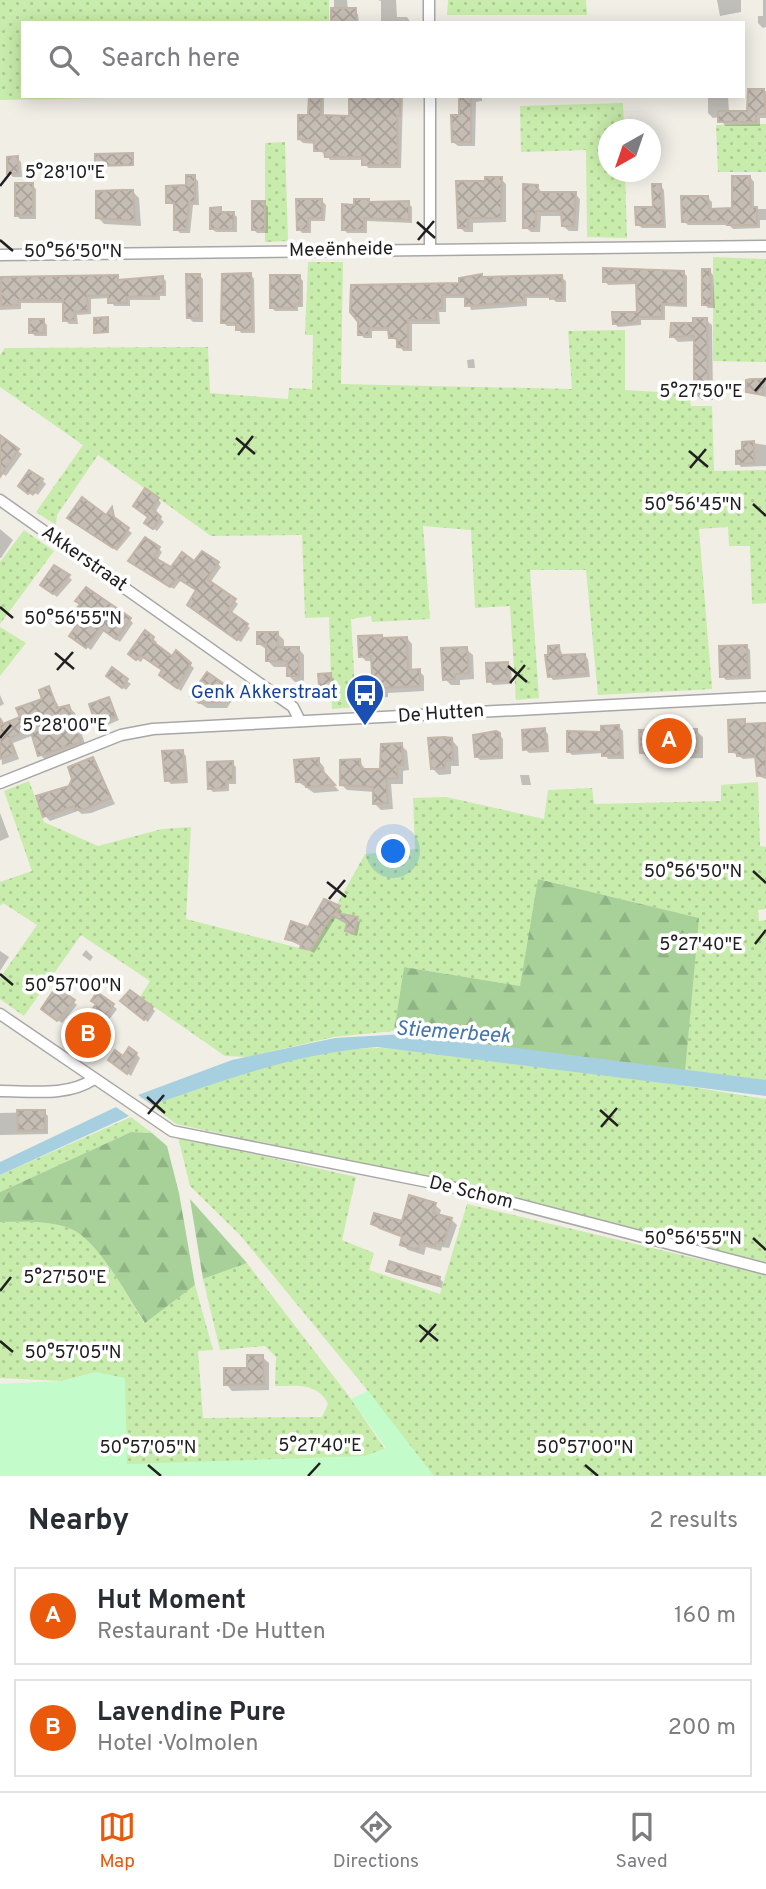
<!DOCTYPE html>
<meta charset="utf-8">
<style>
:root{--surface:#fff;--page:#f7f7f7;--text:#2b2b33;--muted:#7c7c81;--line:#e1e1e2;--accent:#ea580c}
body{margin:0;font-family:Overpass,sans-serif;background:var(--page);color:var(--text)}
.compass{position:absolute;left:598px;top:119px;width:63px;height:63px;border-radius:50%;background:var(--surface);box-shadow:0 4px 18px #0003;rotate:220deg}
.you{position:absolute;left:394px;top:852px;width:24px;height:24px;margin:-18px;border:5px solid #fff;border-radius:50%;background:#1a73e8;box-shadow:0 0 0 10px #1a73e833}
.badge{display:grid;place-items:center;width:46px;height:46px;border-radius:50%;background:var(--accent);color:#fff;font-size:23px;font-weight:700}
.pin{position:absolute;translate:-50% -50%;border:4px solid #fff;box-shadow:0 2px 7px #0006}
.list{margin:0;padding:0;list-style:none}
h2{display:flex;justify-content:space-between;align-items:center;height:91px;margin:0;padding:0 28px;font-size:30px}
h2 small{font-size:23px;font-weight:400;color:var(--muted)}
.list li{display:grid;grid-template-columns:46px 1fr auto;gap:21px;align-items:center;box-sizing:border-box;height:98px;margin:0 14px 14px;padding:0 14px;border:2px solid var(--line);border-radius:0px}
.list b{display:block;font-size:26px;white-space:nowrap}
.list p{margin:0;font-size:23px;white-space:nowrap;color:var(--muted)}
.list em{font-size:23px;font-style:normal;color:var(--muted)}
.icon{flex:none;width:38px;height:38px;fill:none;stroke:currentColor;stroke-width:2;stroke-linecap:round;stroke-linejoin:round}
.map{position:relative;flex:none;width:766px;height:1476px;overflow:hidden}
.search{position:absolute;background:var(--surface);box-shadow:0 4px 18px #0003;left:21px;right:21px;top:21px;height:77px;display:flex;align-items:center;gap:18px;box-sizing:border-box;padding:0 24px;border-radius:0px;color:var(--muted);font-size:26px}
.sheet{height:315px;background:var(--surface)}
nav{display:flex;justify-content:space-around;align-items:center;box-sizing:border-box;height:98px;border-top:2px solid var(--line);background:var(--surface);font-size:19px;color:var(--muted)}
nav a{display:grid;justify-items:center;gap:4px}
nav .on{color:var(--accent)}
.map>svg:first-child{display:block}
.grass{fill:url(#grass-dots)}
.forest{fill:url(#forest-firs)}
.park{fill:#c3fbca}
.water{fill:#a6d0e0}
.shadow{fill:#0003}
.building{fill:url(#building-cross-hatch);stroke:#c3b5a8;stroke-width:2}
.lines{fill:none;stroke-linecap:round;stroke-linejoin:round}
.street-casing{stroke:#a7a7a7;stroke-width:13}
.street{stroke:#fff;stroke-width:10}
.ticks{fill:none;stroke:#202020;stroke-width:2.5}
.labels{text-anchor:middle;dominant-baseline:central;stroke-width:7;stroke-linejoin:round;paint-order:stroke}
.street-label{font-size:19px;fill:#202020;stroke:#fff}
.transit-label{font-size:19px;fill:#164399;stroke:#fff;text-anchor:end}
.water-label{font-size:21px;font-style:italic;fill:#4674ac;stroke:#fff}
.ticks-label{font-size:18px;text-anchor:middle;fill:#202020;stroke:#fff;stroke-width:7;stroke-linejoin:round;paint-order:stroke}
</style>
<div class="map">
<svg width="766" height="1476" viewBox="0 0 766 1476">
<defs>
<pattern id="grass-dots" width="8" height="8" patternUnits="userSpaceOnUse" patternTransform="scale(1.75)"><rect width="8" height="8" fill="#c8ecab"/><path d="M2 2h.1M6 6h.1" fill="none" stroke="#acca93" stroke-width="1.8" stroke-linecap="round"/></pattern>
<pattern id="forest-firs" width="22" height="20" patternUnits="userSpaceOnUse" patternTransform="scale(1.75)"><rect width="22" height="20" fill="#a8d19a"/><path d="M5 1l3.5 6h-7zM16 11l3.5 6h-7z" fill="#90b384"/></pattern>
<pattern id="building-cross-hatch" width="8" height="8" patternUnits="userSpaceOnUse" patternTransform="scale(1.75)"><rect width="8" height="8" fill="#c6beb5"/><path d="M0 0l8 8M0 8l8-8" fill="none" stroke="#aaa39b"/></pattern>
</defs>
<rect width="100%" height="100%" fill="#f1eee6"/>
<!-- grass -->
<g class="grass">
<path d="M0 0H329V23H23V96H217L0 100Z"/>
<path d="M448 0H586L587 15H447Z"/>
<path d="M623 103 624 129 608 130V172H625L627 238 587 237 586 150 521 152 520 106Z"/>
<path d="M766 124V172H718L716 125Z"/>
<path d="M285 142 288 241 265 242V143Z"/>
<path d="M713 257 766 259V362L713 361Z"/>
<path d="M308 262H343L341 384 572 389 568 331 625 330V390L689 394 691 406H712L714 471 766 470V603L752 604 750 546H729L728 527 699 529 712 689 598 695 586 570H530L539 698 516 700 510 606 475 608 471 530 423 526 430 619 372 622 371 616 351 619 356 707 332 709 329 617 305 618 302 535 211 536 98 455 57 515 56 525 36 512 83 445 0 387V355L5 348 208 347 210 393 288 399 289 388 312 389 313 335H305Z"/>
<path d="M24 530 54 551 0 624V562Z"/>
<path d="M0 627 26 643 0 676Z"/>
<path d="M29 781 44 822 98 846 162 829 191 827 186 919 311 951 365 854 415 849 413 798 446 797 544 819 548 790 592 788 594 804 721 801V785L758 782 760 846 766 847V909L758 910 759 921 766 920V1085L685 1073 698 918 539 879 520 986 404 967 394 1031 334 1037 247 1057 225 1056 140 997 150 981 81 935 24 1016 0 999V978L37 925 3 903 0 906V882L32 871 4 791Z"/>
<path d="M383 1048 570 1067 766 1099V1263L458 1184 176 1124 153 1106 216 1077 329 1049Z"/>
<path d="M131 1117 152 1133 131 1132 0 1192V1175Z"/>
<path d="M178 1137 356 1177 342 1240 374 1253 369 1270 440 1294 467 1204 766 1275V1476H429L368 1391 240 1235 190 1186Z"/>
<path d="M0 1222C23 1222 49 1220 71 1229 99 1241 128 1298 144 1323L195 1285 213 1350 198 1351 203 1418 322 1417 328 1404C318 1382 295 1386 275 1386L276 1357 265 1346 220 1350 203 1279 247 1263 351 1399 403 1476H0L96 1372 62 1381 0 1378Z"/>
</g>
<!-- forest -->
<g class="forest">
<path d="M538 879 699 918 685 1073 394 1031 404 967 520 986Z"/>
<path d="M131 1132 152 1133 167 1146 179 1193 195 1285 145 1323C128 1298 99 1241 71 1229 49 1220 23 1222 0 1222V1192Z"/>
<path d="M190 1199 247 1263 203 1279Z"/>
</g>
<!-- park -->
<path class="park" d="M96 1372 125 1378 127 1464 365 1456 386 1448 351 1399 368 1391 434 1476H0V1384L62 1381Z"/>
<!-- water -->
<g class="water">
<path d="M405 1034 766 1080V1096L377 1047C298 1053 226 1079 152 1105L138 1095 232 1060 335 1038Z"/>
<path d="M116 1107 129 1116 0 1175V1162Z"/>
</g>
<!-- shadow -->
<g class="shadow">
<path d="M334 0H347L348 10 358 14 359 23H334Z"/>
<path d="M378 0H396L397 17H407L411 23H381V1Z"/>
<path d="M717 0H741V12L720 16Z"/>
<path d="M763 0H766V27L763 28 758 23V16H763Z"/>
<path d="M749 91H766V118H760V126H725L720 117 713 118 708 113V96H728L729 112H749Z"/>
<path d="M311 96H324V117H351V96H403L401 168H368L364 160H330L326 154 316 150V144L303 143 299 139 310 117Z"/>
<path d="M460 96H482V101L476 102 475 146H458L453 142 461 117Z"/>
<path d="M132 155 134 166 97 165Z"/>
<path d="M17 158 21 162 22 177H13L9 173Z"/>
<path d="M194 177 198 181 199 205H193L190 233H180L176 229V206L168 202Z"/>
<path d="M750 177 754 182V209H766V220H760V228L733 229 729 225H688L683 221 708 198 712 202V210L734 209Z"/>
<path d="M501 179 506 184V222L473 223V232H465L459 227 458 183Z"/>
<path d="M32 185 36 189V219H20L16 215Z"/>
<path d="M537 186 543 194H575L580 199 578 231H569L563 226V216H541L540 232H531L525 227Z"/>
<path d="M660 186 664 190 666 228H642L638 225 654 209Z"/>
<path d="M133 192 139 198 141 226 104 224 98 217Z"/>
<path d="M322 201 326 205 325 221H311V233H302L299 229Z"/>
<path d="M369 201 372 204 408 203 412 207V223L367 221V233H347L344 229 355 206Z"/>
<path d="M264 203 268 207V233H257L253 229Z"/>
<path d="M212 210 233 213 237 217V232H216L212 229Z"/>
<path d="M709 271 713 275 715 308H708L704 304Z"/>
<path d="M683 272 687 276V307L665 306V320H641V325L618 327 614 323 639 314 638 284 608 285 605 281Z"/>
<path d="M199 275 203 279V322H193L189 318Z"/>
<path d="M251 275 254 279 255 333H241L237 326H227L223 322Z"/>
<path d="M117 277 121 281 162 277 166 281V296H160V300H130V306H114L110 298 91 299V314L77 315 78 324H69L65 320V303H21V309L0 310V282Z"/>
<path d="M299 277 303 281V307H298V311H275L271 307Z"/>
<path d="M474 277H561L566 281V302H556L552 298H527V306L471 310 467 298H446V312H439L440 324H412V351H403L398 341 390 337V331H372V338H364L360 334 359 321 461 285Z"/>
<path d="M706 320 712 325 713 400H702L696 395 695 341 678 342 672 336Z"/>
<path d="M43 321 47 325V336H35L31 332Z"/>
<path d="M474 359 475 368H468L467 360Z"/>
<path d="M766 381V397L748 391V382Z"/>
<path d="M0 438 22 454 6 476 0 472Z"/>
<path d="M753 443 766 445V466L741 467 738 463Z"/>
<path d="M42 480 46 484 38 495 35 493 33 496 24 490Z"/>
<path d="M158 499 161 503 155 513 164 522 157 531 150 526V517L139 509Z"/>
<path d="M112 509 117 522 132 533 117 551 69 518 107 517Z"/>
<path d="M0 529 13 540 1 558H0Z"/>
<path d="M159 549 162 552 157 561 171 569 195 563 218 564 221 567 210 583 238 604 231 614 250 628 241 642 193 608 197 591 181 580 174 589 134 564Z"/>
<path d="M69 577 72 580 57 597 42 585Z"/>
<path d="M130 620 133 623 120 642 104 631 91 650 71 636Z"/>
<path d="M278 634 284 640V649L298 648 304 655V681L295 682 289 676V667H274L268 661 267 650 259 644Z"/>
<path d="M407 638 412 644V671H419L424 676V691L388 693V697L380 698 374 693 373 661H366L361 656Z"/>
<path d="M153 639 157 642 155 645 172 659 177 653 194 668 181 691 164 679V671L144 657 141 662 134 658Z"/>
<path d="M746 646 750 650 751 679 726 680 722 676Z"/>
<path d="M559 647 563 656 584 655 588 659 590 677 553 680 550 676Z"/>
<path d="M466 649 473 655 474 679 460 680V685H451L445 679Z"/>
<path d="M507 664 511 667 512 684 493 685 489 681Z"/>
<path d="M207 674 235 696 227 708H207L198 702Z"/>
<path d="M330 675 334 679 335 699H325L321 695Z"/>
<path d="M112 679 127 681 131 684 126 690Z"/>
<path d="M49 688 60 709 69 707 75 713 86 747 46 760 40 755 34 735 13 743 19 759 2 765 0 727 22 718 44 700Z"/>
<path d="M0 695 4 704 0 706Z"/>
<path d="M109 699 119 720 101 728 97 724Z"/>
<path d="M744 721 749 726 766 725V779L758 776 757 758 743 759 731 751Z"/>
<path d="M619 727 623 731 624 759H608L604 753 572 755 568 751Z"/>
<path d="M544 730 548 734 549 752 529 753 525 749Z"/>
<path d="M696 731 703 737V758L648 759 642 752Z"/>
<path d="M500 735 503 739V759L480 760 476 756Z"/>
<path d="M452 740 458 747 459 766H451V774L439 775 432 768Z"/>
<path d="M401 745 407 751 409 770 403 771V784H391L393 809 381 810 375 804V792L347 790 341 784 359 761 366 770H381Z"/>
<path d="M182 752 186 756 188 783 171 784 167 780Z"/>
<path d="M93 759 115 804 91 813 82 814 78 811 50 821 45 816Z"/>
<path d="M318 760 324 767 325 775 339 791 314 793 297 781Z"/>
<path d="M232 763 236 767V784H229V791L213 792 209 788Z"/>
<path d="M520 775H529L531 785H522Z"/>
<path d="M0 813 9 837 0 841Z"/>
<path d="M339 908 342 911 340 915 360 922 357 936 350 934 347 930 348 924 336 917 314 953 287 939 309 929Z"/>
<path d="M86 950 93 957 90 961 82 955Z"/>
<path d="M0 951 9 957 0 971Z"/>
<path d="M98 994 117 1009 106 1024 112 1029 98 1050 80 1037 97 1004Z"/>
<path d="M73 1001 77 1005 62 1023 47 1013Z"/>
<path d="M125 1004 152 1008 155 1011 148 1022Z"/>
<path d="M136 1054 140 1058 131 1076 114 1063Z"/>
<path d="M44 1112 48 1116V1134L0 1135V1113Z"/>
<path d="M435 1205 441 1210 439 1216 451 1219 457 1225 449 1248 442 1247 441 1251 426 1247 424 1255 408 1250 402 1244 403 1238 379 1229 373 1224 403 1223Z"/>
<path d="M388 1270 439 1278 443 1282 442 1288 392 1274Z"/>
<path d="M262 1357 269 1363V1390L232 1391 226 1384Z"/>
</g>
<!-- building -->
<g class="building">
<rect x="331" y="8" width="25" height="15"/>
<path d="M748 89H764L766 114H756V122H718V111H747Z"/>
<path d="M309 96H321V115L349 116V97L400 96V116H397L398 165H362V157H325L324 151H314V141L298 139V115H308Z"/>
<path d="M459 96H471V142H452L451 115H459Z"/>
<path d="M133 153V165L95 166V154Z"/>
<path d="M18 156V173L7 174V157Z"/>
<path d="M186 175H195V202H189L186 230H174V203H166V186L186 185Z"/>
<path d="M732 176H750L751 207H757V225H727V221L682 222 681 196H708L709 209 732 208Z"/>
<path d="M485 177H502L501 218H468V228H458L456 181H485Z"/>
<path d="M15 183H33V215L15 216Z"/>
<path d="M523 184 538 185V192H576L574 226H562L561 211H536V228H523Z"/>
<path d="M652 184H661L663 225H636L635 207H653Z"/>
<path d="M123 190H133L135 221 96 218V191Z"/>
<path d="M296 199H322V218H308V230H297Z"/>
<path d="M354 199H369V202L409 201V220L364 218V230H342V204L354 205Z"/>
<rect x="252" y="201" width="13" height="29"/>
<path d="M221 207V212H234L233 229H210V208Z"/>
<path d="M603 268 684 271V304H662V317H638V322L613 324 612 312H637L636 281 603 282Z"/>
<path d="M702 269H710L712 305H702Z"/>
<path d="M251 273 252 330H236V323H221L222 274Z"/>
<path d="M186 274H200V318H187Z"/>
<path d="M482 274V277L562 275 563 298 550 299V295H524V302L465 306V295H442V308L436 309V320H408V348L397 347V338H389L388 328H369V335H358V322L350 312 351 285 459 283V278Z"/>
<path d="M118 275V280L163 276V293H157V296L127 297V303H108V295L87 296 88 311 74 312 75 320 63 321V300H18V305L1 306V277Z"/>
<path d="M270 275H300V304H295V308H270Z"/>
<path d="M108 317V332L94 333V318Z"/>
<path d="M693 318H707L708 395H694V336L670 337 671 323H693Z"/>
<rect x="29" y="319" width="15" height="14"/>
<path d="M751 379H763V395L746 392V380Z"/>
<path d="M0 435 19 449 0 477Z"/>
<path d="M754 441V463L736 464V451L742 450V442Z"/>
<path d="M29 470 43 479 34 493 31 491 28 494 18 486Z"/>
<path d="M145 488 159 498 152 508 161 517 153 529 144 523 148 517 133 506Z"/>
<path d="M82 497 106 515 112 507 114 517 129 528 117 547 113 548 67 518Z"/>
<path d="M145 537 160 547 154 557 171 567 182 552 194 561 202 551 219 562 207 579 236 599 228 610 248 624 237 640 187 605 196 590 177 578 170 587 128 561Z"/>
<path d="M54 565 70 575 53 594 40 585Z"/>
<path d="M86 587 131 618 116 639 100 628 86 648 69 636 84 615 76 609 80 604 75 601Z"/>
<path d="M145 630 154 637 152 641 172 656 176 650 191 663 177 688 159 675 162 670 140 655 136 660 128 654Z"/>
<path d="M257 632H278V647H299V676H287V661H266V644H257Z"/>
<path d="M382 635V638L407 637 408 670 420 669V686L383 688V693H373L371 656 359 657 358 636Z"/>
<path d="M559 645 560 655 585 654 587 674 548 677 545 655H548V646Z"/>
<path d="M747 645 748 676 720 677 719 646Z"/>
<path d="M467 647 469 673 455 674V679L443 680 441 648Z"/>
<path d="M508 662 509 680 487 682 486 663Z"/>
<path d="M112 667 128 679 122 688 106 676Z"/>
<path d="M207 672 230 688 221 702 199 703 190 696Z"/>
<path d="M331 673 332 696H320L318 674Z"/>
<path d="M49 686 57 708 69 705 81 742 38 756 30 729 9 738 15 753 0 759V718L3 724 20 717 16 708 42 699 39 690Z"/>
<path d="M109 697 116 716 96 725 89 704Z"/>
<path d="M745 719V724L766 723V775L757 776 755 755 737 756V752H729L728 720Z"/>
<path d="M619 725 621 755 602 756V750L567 752V731L601 732V726Z"/>
<path d="M545 728 546 748 523 750 522 730Z"/>
<path d="M697 729 698 752 640 753 639 730Z"/>
<path d="M496 731 500 733 499 756 475 757 473 735Z"/>
<path d="M444 737 452 738 453 760 445 761V768L431 769 428 738Z"/>
<path d="M402 743 403 765H397L398 778 386 779 388 803 373 804V787L340 785V760L360 759 361 769H380L381 744Z"/>
<path d="M183 750 185 780 165 781 162 751Z"/>
<path d="M93 757 111 798 85 809 75 810 74 806 43 817 36 796 69 786 72 779 68 767Z"/>
<path d="M319 758V767L335 785 306 787V782H296L294 760Z"/>
<path d="M233 761V780L226 781V788L208 789 207 762Z"/>
<path d="M324 899 340 906 336 913 358 917 354 933 345 931 347 923 332 915 311 950 300 948 302 943 285 939 291 921 308 927Z"/>
<path d="M56 987 75 1000 57 1021 41 1009Z"/>
<path d="M130 990 153 1007 144 1020 120 1001Z"/>
<path d="M97 992 114 1004 103 1020 110 1024 94 1047 74 1034 96 1004 91 1001Z"/>
<path d="M129 1047 137 1053 127 1074 108 1060 115 1050 123 1056Z"/>
<path d="M17 1110H45V1130L18 1131Z"/>
<path d="M409 1195 436 1203 433 1213 452 1218 443 1244 436 1242 435 1246 420 1242 418 1250 400 1245 402 1236 371 1224 374 1213 402 1221Z"/>
<path d="M389 1261 440 1277 438 1285 386 1271Z"/>
<path d="M247 1355H263L264 1384 224 1385V1368H247Z"/>
</g>
<g class="lines">
<defs>
<g id="street">
<path d="M429 0V23"/>
<path d="M430 96V249"/>
<path d="M0 255 766 246"/>
<path d="M0 500 293 707 300 721"/>
<path d="M0 783 121 735 153 729 766 697"/>
<path d="M0 1014 172 1131 448 1186 766 1269"/>
<path d="M0 1091C31 1091 67 1097 94 1079"/>
</g>
</defs>
<!-- street casing -->
<use href="#street" class="street-casing"/>
<!-- street -->
<use href="#street" class="street"/>
</g>
<!-- ticks -->
<path class="ticks" d="M0 186 11 172M417 222 435 238M0 240 13 251M418 240 434 221M755 391 766 378M236 438 255 454M689 451 708 467M238 455 253 436M690 468 706 449M753 504 766 516M0 607 13 618M55 653 74 669M508 666 527 682M57 670 73 652M510 683 525 665M0 738 11 725M753 871 766 883M327 882 346 897M329 899 345 880M755 944 766 930M0 974 13 985M147 1097 165 1113M600 1110 618 1126M148 1114 164 1095M601 1127 617 1108M753 1238 766 1250M0 1291 11 1277M419 1325 438 1341M0 1341 13 1352M420 1342 436 1324M148 1465 161 1476M585 1465 598 1476M308 1476 320 1463"/>
<!-- icons -->
<defs>
<symbol id="bus-pin" viewBox="-11 -11 22 30"><path d="M0 17L-7.5 6A9.5 9.5 0 1 1 7.5 6Z" fill="#1a4fb4" stroke="#fff"/><path d="M-5-6H5V4H4V6H2V4H-2V6H-4V4H-5ZM-3.5-4V0h7V-4ZM-3.5 1.2v1.5H-2V1.2ZM2 1.2v1.5H3.5V1.2Z" fill="#fff"/></symbol>
</defs>
<g fill-rule="evenodd">
<use href="#bus-pin" x="343" y="671" width="44" height="60"/>
</g>
<g class="labels">
<!-- street labels -->
<g class="street-label">
<text transform="translate(341 250) rotate(-1)">Meeënheide</text>
<text transform="translate(84 559) rotate(35)">Akkerstraat</text>
<text transform="translate(441 714) rotate(-4)">De Hutten</text>
<text transform="translate(471 1193) rotate(14)">De Schom</text>
</g>
<!-- transit labels -->
<g class="transit-label">
<text x="338" y="693">Genk Akkerstraat</text>
</g>
<!-- water labels -->
<g class="water-label">
<text transform="translate(453 1033) rotate(4)">Stiemerbeek</text>
</g>
</g>
<g class="ticks-label">
<text x="65" y="178">5°28'10"E</text>
<text x="73" y="257">50°56'50"N</text>
<text x="701" y="397">5°27'50"E</text>
<text x="693" y="510">50°56'45"N</text>
<text x="73" y="624">50°56'55"N</text>
<text x="65" y="731">5°28'00"E</text>
<text x="693" y="877">50°56'50"N</text>
<text x="701" y="950">5°27'40"E</text>
<text x="73" y="991">50°57'00"N</text>
<text x="693" y="1244">50°56'55"N</text>
<text x="65" y="1283">5°27'50"E</text>
<text x="73" y="1358">50°57'05"N</text>
<text x="320" y="1451">5°27'40"E</text>
<text x="148" y="1453">50°57'05"N</text>
<text x="585" y="1453">50°57'00"N</text>
</g>
</svg>
<svg class="compass" viewBox="-18 -18 36 36"><path d="M0-13l5 13h-10z" fill="#e53935"/><path d="M0 13l5-13h-10z" fill="#7c7c81"/></svg>
<div class="you"></div>
<div class="pin badge" style="left:669px;top:741px">A</div>
<div class="pin badge" style="left:88px;top:1035px">B</div>
<div class="search"><svg class="icon" aria-label="search" viewBox="0 0 24 24"><circle cx="10" cy="10" r="6"/><path d="M15 15l6 6"/></svg>Search here</div>
</div>
<section class="sheet">
<h2>Nearby<small>2 results</small></h2>
<ul class="list">
<li><span class="badge">A</span><div><b>Hut Moment</b><p>Restaurant · De Hutten</p></div><em>160 m</em></li>
<li><span class="badge">B</span><div><b>Lavendine Pure</b><p>Hotel · Volmolen</p></div><em>200 m</em></li>
</ul>
</section>
<nav>
<a class="on"><svg class="icon" aria-label="map" viewBox="0 0 24 24"><path d="M3 6l6-2 6 2 6-2v14l-6 2-6-2-6 2zM9 4v14M15 6v14"/></svg>Map</a>
<a><svg class="icon" aria-label="directions" viewBox="0 0 24 24"><path d="M12 3l9 9-9 9-9-9zM9 14v-3h6M13 9l2 2-2 2"/></svg>Directions</a>
<a><svg class="icon" aria-label="saved" viewBox="0 0 24 24"><path d="M7 4h10v16l-5-4-5 4z"/></svg>Saved</a>
</nav>
